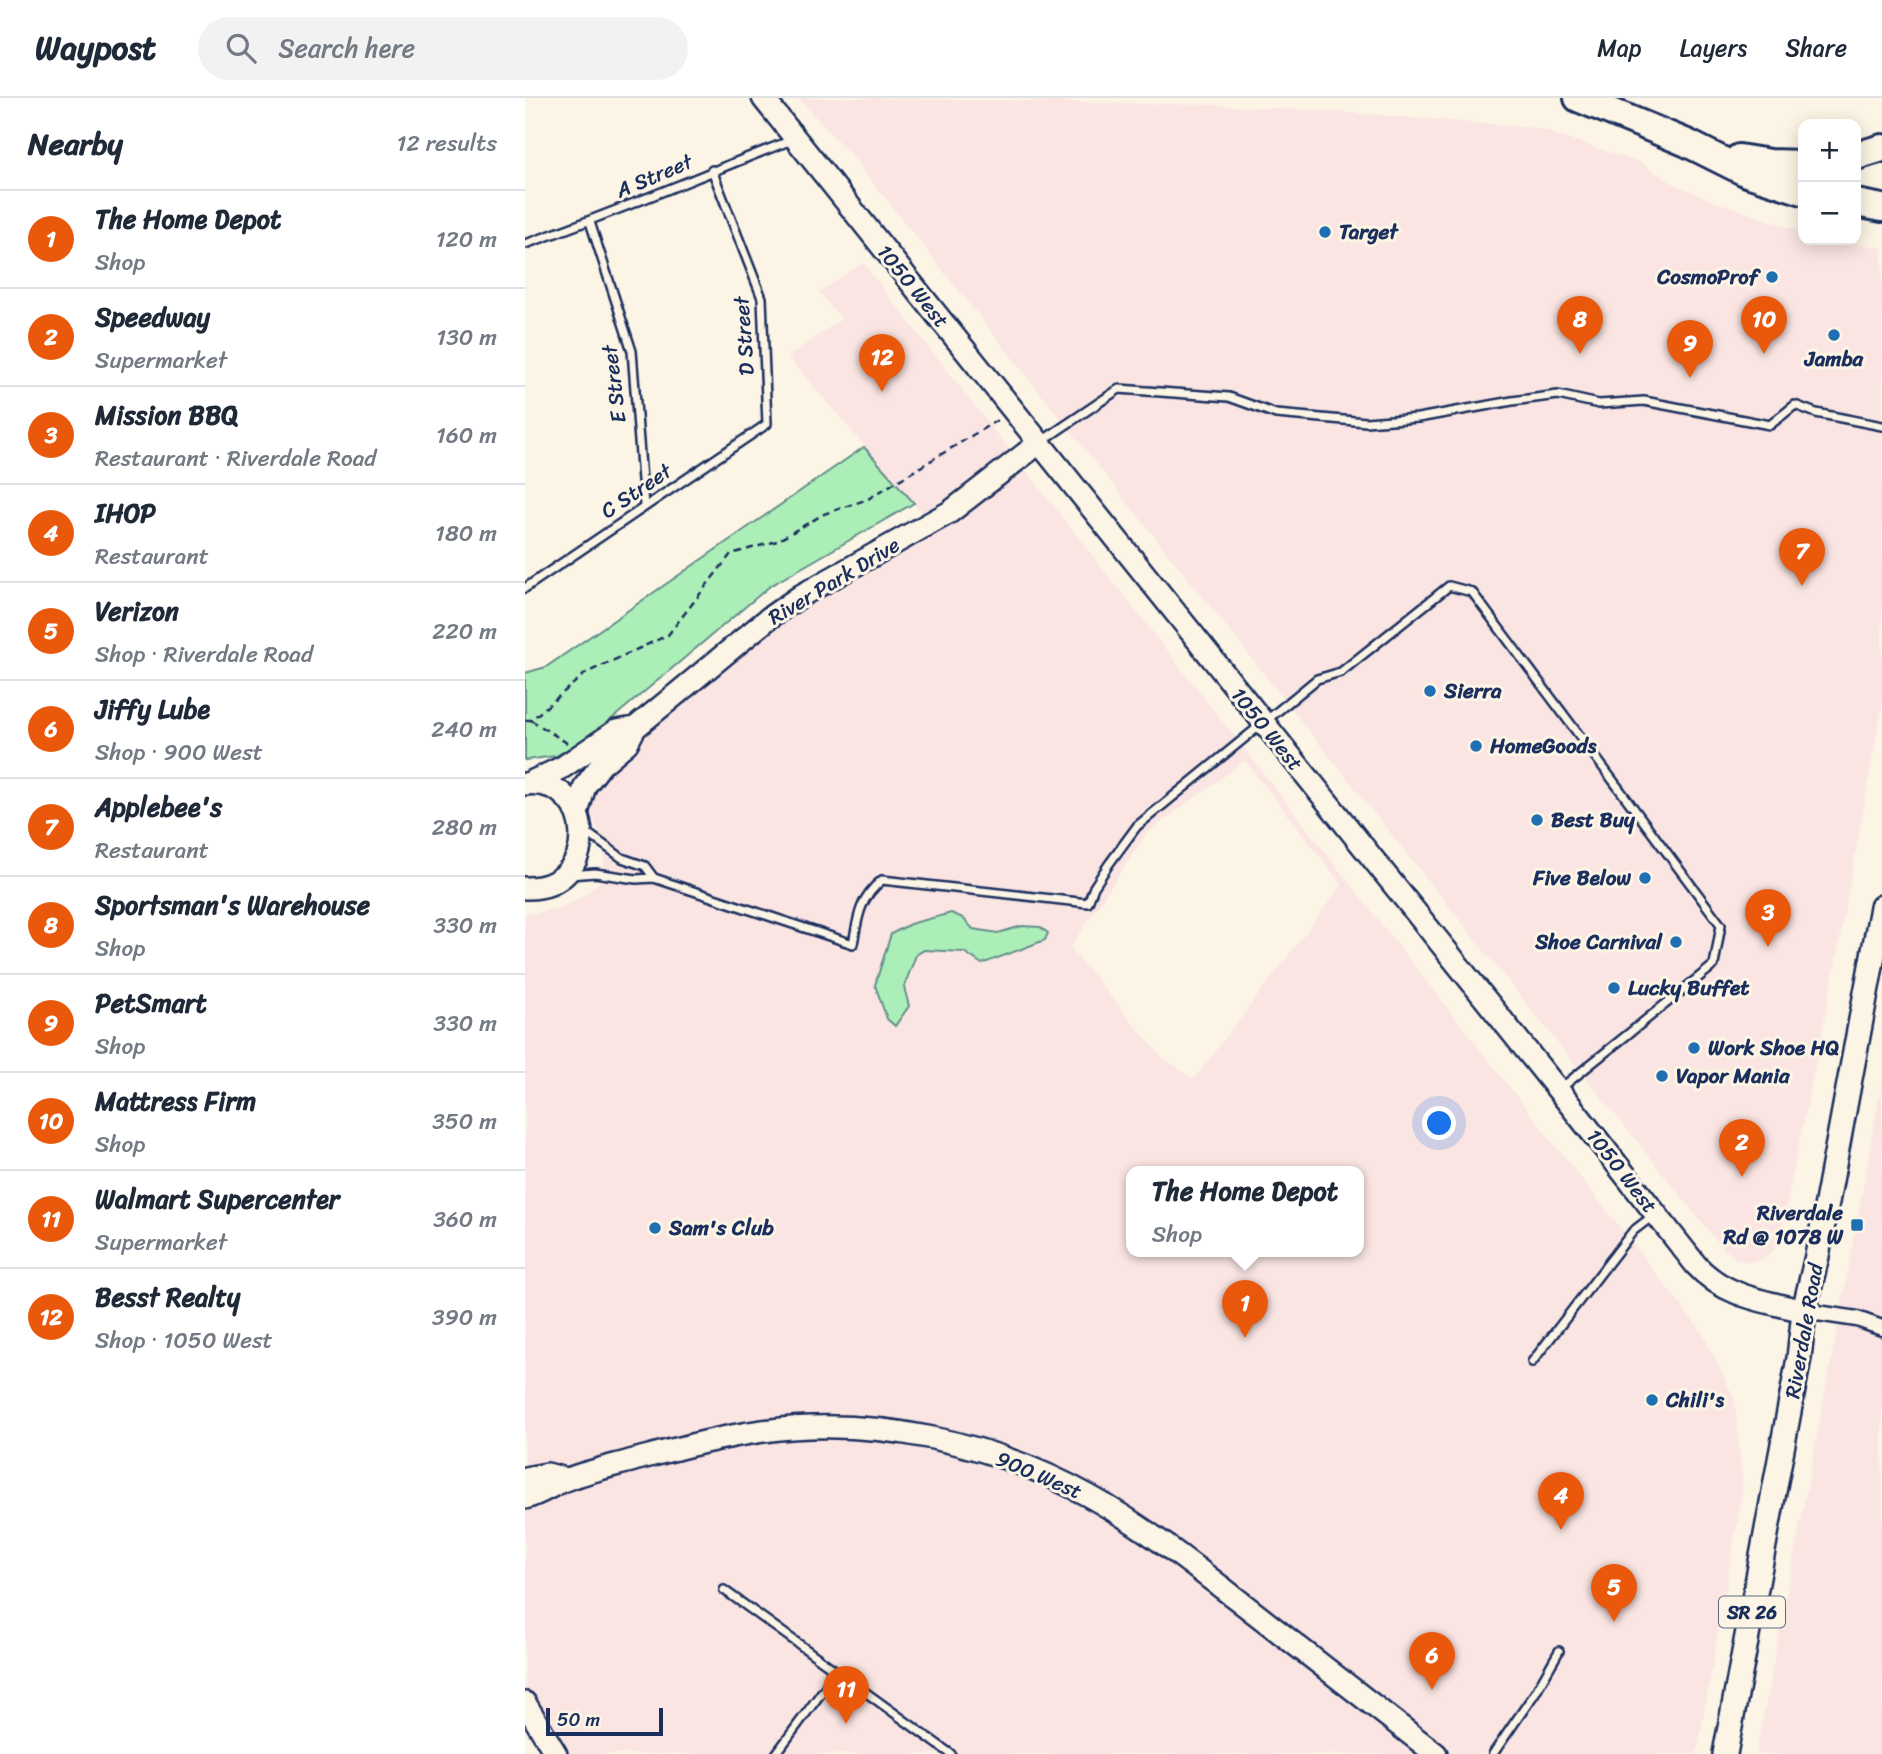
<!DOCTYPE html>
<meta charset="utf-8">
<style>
:root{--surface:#fff;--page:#f2f2f3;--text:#1f2937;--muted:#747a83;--line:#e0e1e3;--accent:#ea580c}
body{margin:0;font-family:Sriracha,sans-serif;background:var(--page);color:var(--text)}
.controls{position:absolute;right:21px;top:21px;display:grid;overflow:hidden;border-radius:14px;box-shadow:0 4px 18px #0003}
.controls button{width:63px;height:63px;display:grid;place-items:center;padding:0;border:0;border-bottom:2px solid var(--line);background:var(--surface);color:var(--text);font:35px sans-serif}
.scale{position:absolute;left:21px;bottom:18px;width:117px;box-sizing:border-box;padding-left:7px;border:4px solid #1b2f5e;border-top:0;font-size:19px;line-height:24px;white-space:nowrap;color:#1b2f5e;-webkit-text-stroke:5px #fcf5e5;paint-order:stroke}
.you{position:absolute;left:915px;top:1026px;width:24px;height:24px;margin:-18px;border:5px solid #fff;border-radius:50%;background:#1a73e8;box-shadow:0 0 0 10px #1a73e833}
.badge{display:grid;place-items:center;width:46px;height:46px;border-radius:50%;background:var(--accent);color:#fff;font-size:23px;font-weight:700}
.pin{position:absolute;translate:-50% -58px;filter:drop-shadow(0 2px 4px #0008)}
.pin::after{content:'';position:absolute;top:37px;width:24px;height:21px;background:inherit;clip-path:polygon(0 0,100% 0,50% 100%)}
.popup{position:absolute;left:601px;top:1068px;width:238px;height:91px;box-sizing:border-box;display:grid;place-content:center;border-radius:14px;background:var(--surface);filter:drop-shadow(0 2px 5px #0005);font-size:23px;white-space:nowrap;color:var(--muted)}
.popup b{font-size:26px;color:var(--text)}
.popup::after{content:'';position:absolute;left:50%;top:100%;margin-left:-14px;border:14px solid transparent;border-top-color:var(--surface)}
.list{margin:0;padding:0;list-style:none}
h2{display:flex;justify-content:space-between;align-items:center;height:91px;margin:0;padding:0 28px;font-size:30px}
h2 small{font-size:23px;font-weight:400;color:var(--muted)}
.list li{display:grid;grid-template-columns:46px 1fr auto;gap:21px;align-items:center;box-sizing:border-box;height:98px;padding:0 28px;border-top:2px solid var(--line)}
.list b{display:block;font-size:26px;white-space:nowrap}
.list p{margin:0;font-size:23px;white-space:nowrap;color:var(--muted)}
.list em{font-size:23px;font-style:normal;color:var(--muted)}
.icon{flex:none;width:38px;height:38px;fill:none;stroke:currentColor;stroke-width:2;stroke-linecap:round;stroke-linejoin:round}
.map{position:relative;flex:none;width:1357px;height:1656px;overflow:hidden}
header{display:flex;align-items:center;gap:42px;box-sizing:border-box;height:98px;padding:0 35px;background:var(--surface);border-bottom:2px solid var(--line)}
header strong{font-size:33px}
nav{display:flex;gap:38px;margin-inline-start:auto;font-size:24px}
.search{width:490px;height:63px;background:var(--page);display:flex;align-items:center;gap:18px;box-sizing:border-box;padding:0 24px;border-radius:38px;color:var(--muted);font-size:26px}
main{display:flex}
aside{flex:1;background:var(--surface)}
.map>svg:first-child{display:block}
.built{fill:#fae5e3;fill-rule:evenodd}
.green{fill:#aceeb8;stroke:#648e8b;stroke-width:2}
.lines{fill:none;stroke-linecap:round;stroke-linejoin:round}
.lane-casing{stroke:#1b2f5e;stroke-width:12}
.street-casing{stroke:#1b2f5e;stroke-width:19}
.secondary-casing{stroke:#1b2f5e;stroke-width:26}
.primary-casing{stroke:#1b2f5e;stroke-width:28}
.highway-casing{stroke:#1b2f5e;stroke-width:32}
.path{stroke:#1b2f5e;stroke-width:2.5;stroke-dasharray:7 5;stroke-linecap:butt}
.lane{stroke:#fcf5e5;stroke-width:7}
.street{stroke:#fcf5e5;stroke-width:14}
.secondary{stroke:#fcf5e5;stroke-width:21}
.primary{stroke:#fcf5e5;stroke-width:23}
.highway{stroke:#fcf5e5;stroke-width:26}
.poi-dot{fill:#1f6fb2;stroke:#fcf5e5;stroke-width:2.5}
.labels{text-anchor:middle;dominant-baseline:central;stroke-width:6;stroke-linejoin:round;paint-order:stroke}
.shield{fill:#fcf5e5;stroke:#5e6a86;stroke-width:2}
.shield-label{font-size:19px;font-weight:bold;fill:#1b2f5e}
.street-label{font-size:21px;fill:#1b2f5e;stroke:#fcf5e5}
.poi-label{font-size:21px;font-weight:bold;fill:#1b2f5e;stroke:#fcf5e5;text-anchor:start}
</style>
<header>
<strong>Waypost</strong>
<div class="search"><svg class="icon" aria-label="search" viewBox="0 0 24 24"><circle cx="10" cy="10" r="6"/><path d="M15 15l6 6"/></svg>Search here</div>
<nav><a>Map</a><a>Layers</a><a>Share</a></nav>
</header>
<main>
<aside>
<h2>Nearby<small>12 results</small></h2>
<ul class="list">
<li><span class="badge">1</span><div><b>The Home Depot</b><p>Shop</p></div><em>120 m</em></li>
<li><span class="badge">2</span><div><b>Speedway</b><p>Supermarket</p></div><em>130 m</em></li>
<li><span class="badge">3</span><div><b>Mission BBQ</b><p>Restaurant · Riverdale Road</p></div><em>160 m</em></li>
<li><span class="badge">4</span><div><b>IHOP</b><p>Restaurant</p></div><em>180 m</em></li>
<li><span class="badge">5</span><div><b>Verizon</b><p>Shop · Riverdale Road</p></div><em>220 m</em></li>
<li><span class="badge">6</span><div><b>Jiffy Lube</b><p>Shop · 900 West</p></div><em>240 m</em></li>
<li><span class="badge">7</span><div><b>Applebee's</b><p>Restaurant</p></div><em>280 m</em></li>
<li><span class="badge">8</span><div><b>Sportsman's Warehouse</b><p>Shop</p></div><em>330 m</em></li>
<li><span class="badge">9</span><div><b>PetSmart</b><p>Shop</p></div><em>330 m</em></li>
<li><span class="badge">10</span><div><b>Mattress Firm</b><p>Shop</p></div><em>350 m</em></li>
<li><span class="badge">11</span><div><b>Walmart Supercenter</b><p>Supermarket</p></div><em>360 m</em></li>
<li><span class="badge">12</span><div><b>Besst Realty</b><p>Shop · 1050 West</p></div><em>390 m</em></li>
</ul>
</aside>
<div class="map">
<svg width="1357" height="1656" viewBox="0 0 1357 1656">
<rect width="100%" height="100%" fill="#fcf5e5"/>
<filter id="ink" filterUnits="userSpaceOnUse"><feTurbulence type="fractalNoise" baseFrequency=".0143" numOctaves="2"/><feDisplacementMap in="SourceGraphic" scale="14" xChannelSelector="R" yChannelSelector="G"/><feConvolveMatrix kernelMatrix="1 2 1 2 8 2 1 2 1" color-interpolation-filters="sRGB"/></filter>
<g filter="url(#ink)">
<!-- built -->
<g class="built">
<path d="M273 0H355L689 7 792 12 1012 30 1114 64 1146 84 1186 102 1278 134V142H1313L1357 150V609L1306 889 1255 1140 1247 1154 1233 1163 1223 1164 1210 1160 1196 1148 987 888 328 60Z"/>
<path d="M338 165 1177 1234 1210 1302 1218 1392 1172 1656H38L0 1596V818L3 816 36 810 58 799 77 781 80 753 67 716 51 700 92 655 270 513 408 428 263 259 316 221 294 194ZM720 663 817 787 669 981 636 958 545 850 621 736ZM438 820 448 831 473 835 497 828 515 829 522 835 469 863 439 854 399 852 391 857 378 889 385 826ZM606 1074H834V1154H606Z"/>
<path d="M1357 984V1656H1231L1306 1264Z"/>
</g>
<!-- green -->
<g class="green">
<path d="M339 349 389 405 245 488 69 636 31 658 0 662V575L21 569Z"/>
<path d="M426 815 438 820 448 831 473 835 497 828 515 829 523 835 520 842 457 866 439 854 399 852 391 857 379 889 384 908 370 928 362 921 350 887 366 836 385 826Z"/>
</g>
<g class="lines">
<defs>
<g id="lane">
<path d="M65 124 107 253 119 408"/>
<path d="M0 146C90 115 178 76 267 42"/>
<path d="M517 343 594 291 704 299 751 316 841 324 893 320 987 303 1033 297 1074 306 1119 303 1245 327 1270 307 1291 315 1357 328"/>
<path d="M0 490 242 326 237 200 187 72"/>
<path d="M61 734 97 760 120 768 129 780"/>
<path d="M45 777 70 775 111 781 129 780 328 846C333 819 334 801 357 782L563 805 569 789 584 766 612 728 792 581 816 574 924 488 947 494 1196 827 1189 867 1036 990"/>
<path d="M1007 1264 1108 1133 1129 1117"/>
<path d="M199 1492 426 1656"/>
<path d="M251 1656 302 1587 307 1570"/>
<path d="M968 1656 1010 1595 1034 1553"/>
</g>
<path id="street" d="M1279 1213 1332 1221 1357 1230"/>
<g id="secondary">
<path d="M238 0 1046 1008 1171 1167C1200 1199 1239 1203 1279 1213"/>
<path d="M4 685 38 669 91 633 110 630"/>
<path d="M0 686C71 678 78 792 0 790"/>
<path d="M52 715 60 688 76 667 102 645 110 630 244 520 277 497 425 414 514 345"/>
<path d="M0 1380 22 1376 41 1381"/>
<path d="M0 1400C16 1396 28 1386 43 1381 64 1373 87 1368 109 1362 151 1351 194 1339 238 1333 348 1318 467 1344 564 1398 626 1432 684 1480 740 1523 797 1568 854 1612 911 1656"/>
<path d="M0 1605 31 1656"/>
</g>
<path id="primary" d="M1200 1656 1274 1260 1279 1213 1292 1158 1357 809"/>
<g id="highway">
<path d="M1053 0 1162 45 1222 75 1278 93"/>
<path d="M1331 58 1357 50"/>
<path d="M1214 60 1245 65 1278 66"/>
<path d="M1331 105 1357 110"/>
</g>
</defs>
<!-- lane casing -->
<use href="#lane" class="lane-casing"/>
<!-- street casing -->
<use href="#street" class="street-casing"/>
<!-- secondary casing -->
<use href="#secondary" class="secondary-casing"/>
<!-- primary casing -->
<use href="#primary" class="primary-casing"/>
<!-- highway casing -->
<use href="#highway" class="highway-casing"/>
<!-- path -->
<g class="path">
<path d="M0 622H6L61 575 143 537 206 456 252 443 299 416 343 401 474 321"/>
<path d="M6 622 42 645"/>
</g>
<!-- lane -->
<use href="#lane" class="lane"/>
<!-- street -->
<use href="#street" class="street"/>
<!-- secondary -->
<use href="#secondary" class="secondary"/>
<!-- primary -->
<use href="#primary" class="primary"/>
<!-- highway -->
<use href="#highway" class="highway"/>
</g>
</g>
<!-- markers -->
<g class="poi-dot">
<circle cx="800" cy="134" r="7"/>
<circle cx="1247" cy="179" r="7"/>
<circle cx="1309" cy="237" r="7"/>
<circle cx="905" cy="593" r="7"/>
<circle cx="951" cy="648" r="7"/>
<circle cx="1012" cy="722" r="7"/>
<circle cx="1120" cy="780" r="7"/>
<circle cx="1151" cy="844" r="7"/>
<circle cx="1089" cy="890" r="7"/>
<circle cx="1169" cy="950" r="7"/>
<circle cx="1137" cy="978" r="7"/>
<rect x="1325" y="1120" width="14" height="14" rx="3.5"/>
<circle cx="130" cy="1130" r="7"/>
<circle cx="1127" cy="1302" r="7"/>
</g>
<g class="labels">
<!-- shield labels -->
<rect class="shield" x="1194" y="1498.5" width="66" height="31" rx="5"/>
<g class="shield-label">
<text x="1227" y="1514">SR 26</text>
</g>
<!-- street labels -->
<g class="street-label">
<text transform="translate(129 78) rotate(-23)">A Street</text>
<text transform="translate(388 188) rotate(51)">1050 West</text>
<text transform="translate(219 238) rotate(-94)">D Street</text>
<text transform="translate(89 286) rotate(-97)">E Street</text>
<text transform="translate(111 393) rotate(-34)">C Street</text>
<text transform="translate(309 483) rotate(-31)">River Park Drive</text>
<text transform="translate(742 631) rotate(51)">1050 West</text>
<text transform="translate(1097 1073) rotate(52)">1050 West</text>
<text transform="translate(1279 1233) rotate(-80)">Riverdale Road</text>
<text transform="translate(514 1377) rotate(23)">900 West</text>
</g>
<!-- poi labels -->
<g class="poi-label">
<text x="814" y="134">Target</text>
<text x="1233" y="179" text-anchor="end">CosmoProf</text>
<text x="1309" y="261" text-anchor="middle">Jamba</text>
<text x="919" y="593">Sierra</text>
<text x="965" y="648">HomeGoods</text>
<text x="1026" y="722">Best Buy</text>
<text x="1106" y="780" text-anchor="end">Five Below</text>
<text x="1137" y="844" text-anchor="end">Shoe Carnival</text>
<text x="1103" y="890">Lucky Buffet</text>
<text x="1183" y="950">Work Shoe HQ</text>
<text x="1151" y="978">Vapor Mania</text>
<text x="1318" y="1115" text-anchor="end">Riverdale<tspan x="1318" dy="24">Rd @ 1078 W</tspan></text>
<text x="144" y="1130">Sam's Club</text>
<text x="1141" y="1302">Chili's</text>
</g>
</g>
</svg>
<div class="controls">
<button>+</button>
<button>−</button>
</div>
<div class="scale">50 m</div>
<div class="you"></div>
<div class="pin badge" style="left:720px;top:1240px">1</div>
<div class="popup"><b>The Home Depot</b>Shop</div>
<div class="pin badge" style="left:1217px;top:1079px">2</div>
<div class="pin badge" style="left:1243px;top:849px">3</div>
<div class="pin badge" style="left:1036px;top:1432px">4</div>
<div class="pin badge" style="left:1089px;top:1524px">5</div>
<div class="pin badge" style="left:907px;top:1592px">6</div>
<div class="pin badge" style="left:1277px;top:488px">7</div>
<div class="pin badge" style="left:1055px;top:256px">8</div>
<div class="pin badge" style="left:1165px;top:280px">9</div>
<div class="pin badge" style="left:1239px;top:256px">10</div>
<div class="pin badge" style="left:321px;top:1626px">11</div>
<div class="pin badge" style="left:357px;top:294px">12</div>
</div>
</main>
